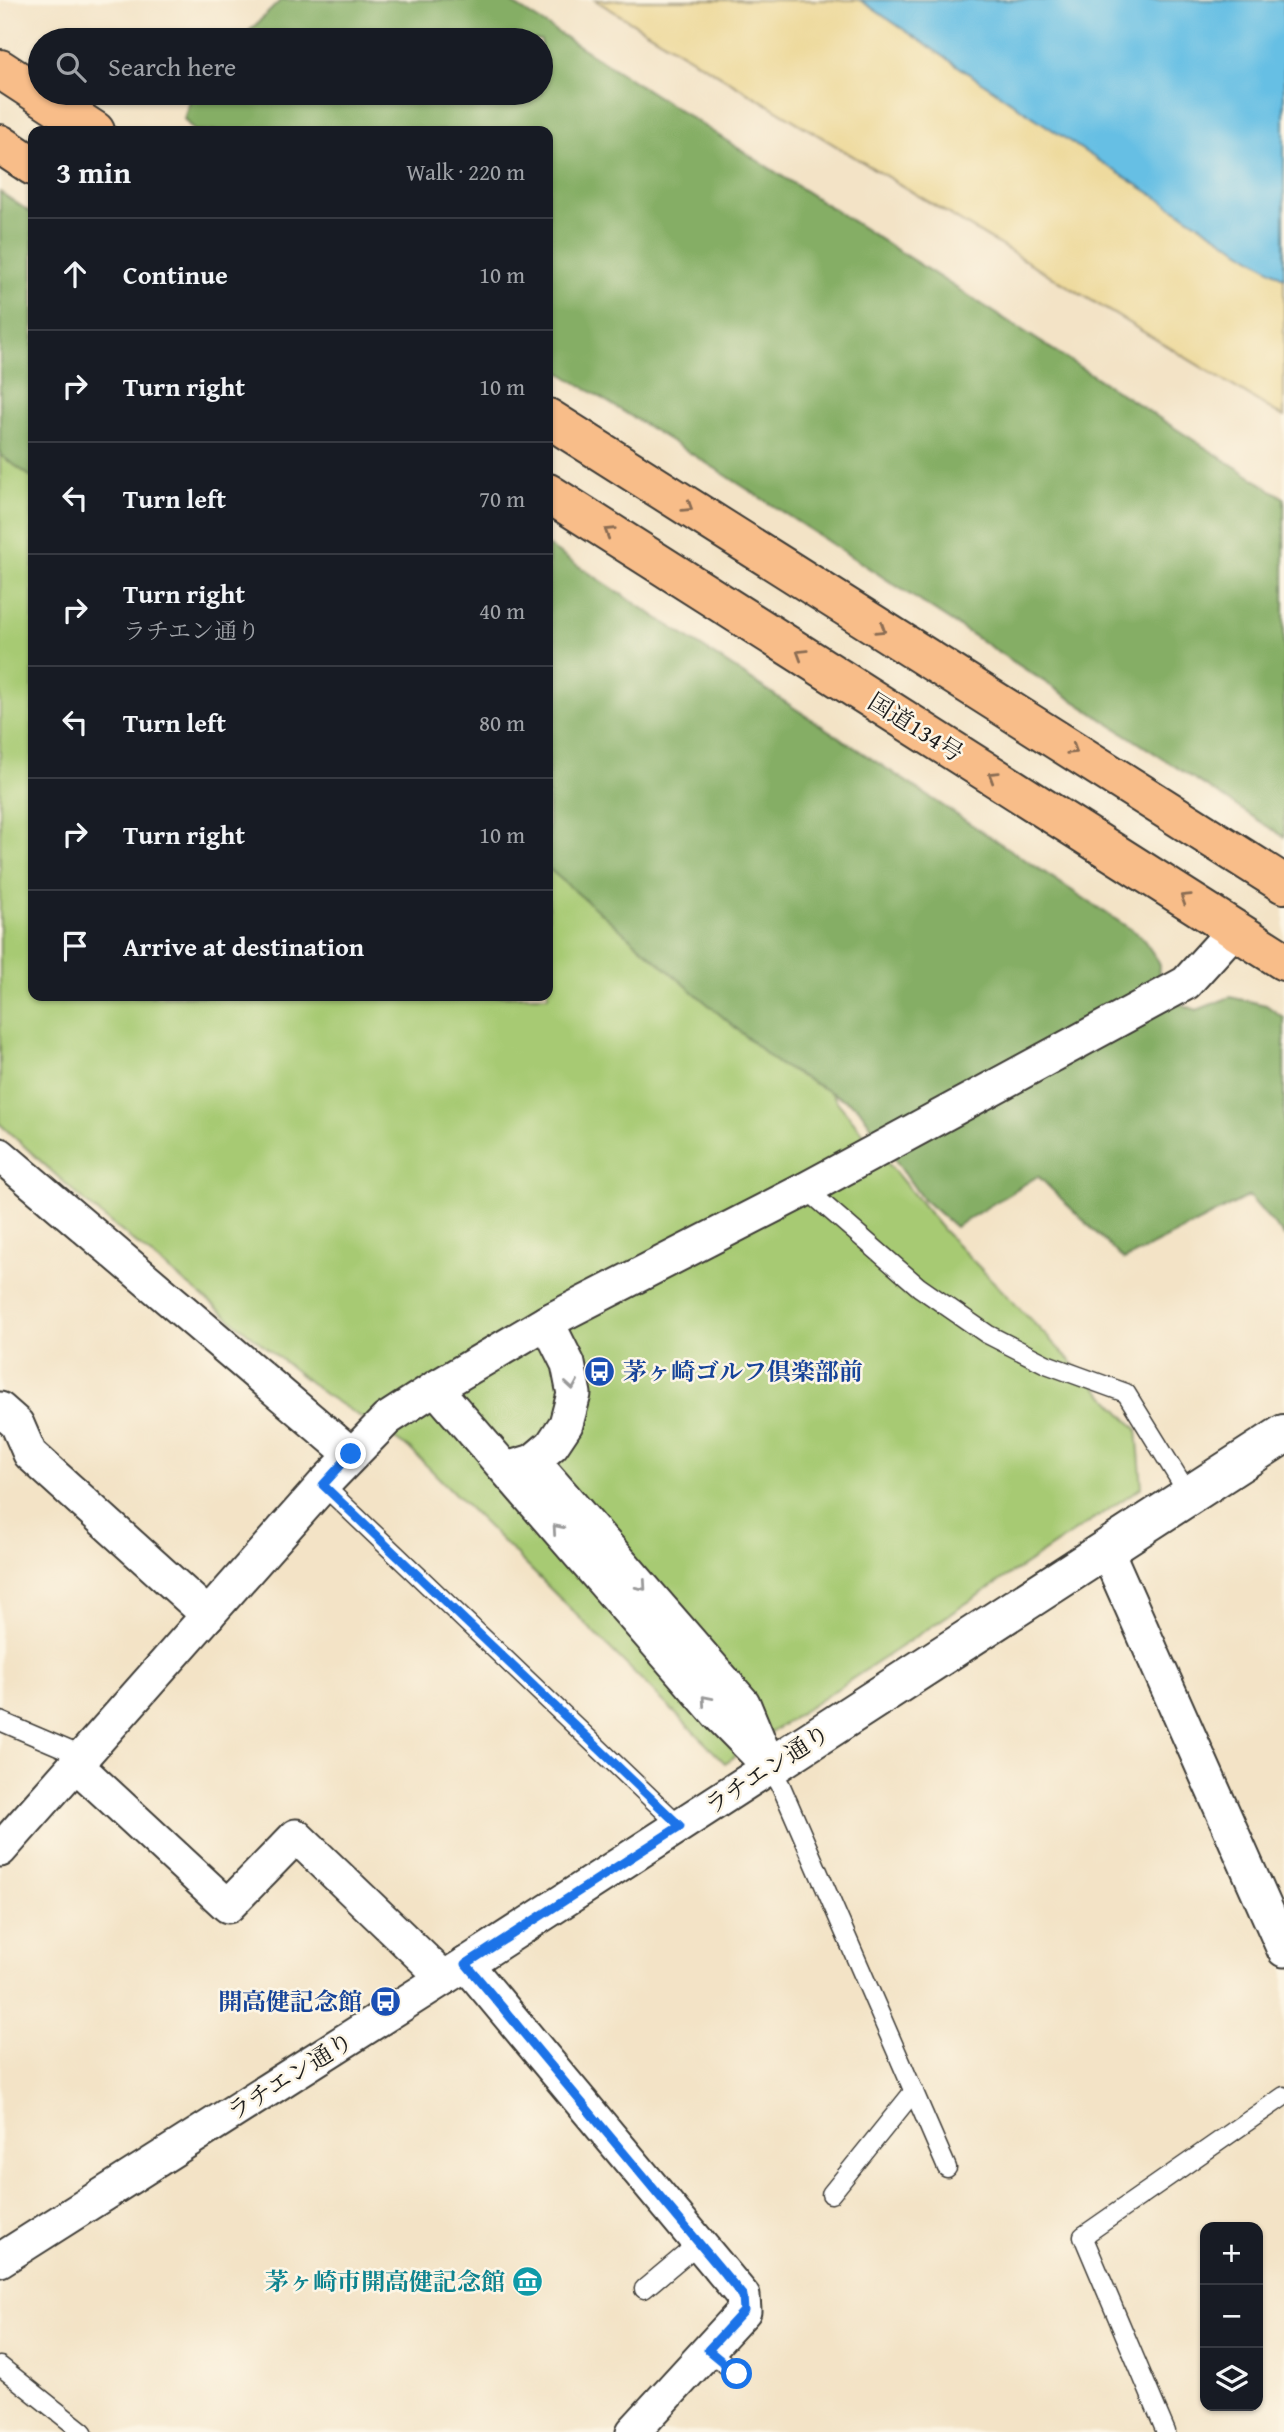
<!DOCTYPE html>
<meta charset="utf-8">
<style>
:root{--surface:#171b24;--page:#242831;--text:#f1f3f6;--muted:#9ea1a6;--line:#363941}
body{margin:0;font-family:"Gentium Book Plus","Noto Serif JP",serif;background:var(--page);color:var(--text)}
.controls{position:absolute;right:21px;bottom:21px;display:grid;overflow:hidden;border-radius:14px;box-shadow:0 2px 5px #0004}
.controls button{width:63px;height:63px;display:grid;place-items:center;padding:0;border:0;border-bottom:2px solid var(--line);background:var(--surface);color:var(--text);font:35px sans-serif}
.stop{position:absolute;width:21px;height:21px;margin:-16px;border:5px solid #1a73e8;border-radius:50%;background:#fff}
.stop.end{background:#1a73e8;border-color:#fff;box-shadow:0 2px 7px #0008}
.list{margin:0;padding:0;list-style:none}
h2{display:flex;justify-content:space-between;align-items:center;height:91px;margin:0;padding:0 28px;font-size:30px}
h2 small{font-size:23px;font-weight:400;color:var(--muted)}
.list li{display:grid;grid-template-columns:46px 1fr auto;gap:21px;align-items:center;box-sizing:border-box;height:112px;padding:0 28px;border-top:2px solid var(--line)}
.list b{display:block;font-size:26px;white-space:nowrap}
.list p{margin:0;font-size:23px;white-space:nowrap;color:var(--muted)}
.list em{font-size:23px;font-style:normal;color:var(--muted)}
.icon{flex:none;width:38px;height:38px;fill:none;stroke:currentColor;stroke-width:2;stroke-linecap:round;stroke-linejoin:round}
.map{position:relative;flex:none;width:1284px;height:2432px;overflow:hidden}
.search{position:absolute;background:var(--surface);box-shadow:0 2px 5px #0004;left:28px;top:28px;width:525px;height:77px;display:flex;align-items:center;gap:18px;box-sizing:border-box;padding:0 24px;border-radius:38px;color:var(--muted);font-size:26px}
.panel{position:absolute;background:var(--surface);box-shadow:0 2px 5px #0004;left:28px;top:126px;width:525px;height:875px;border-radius:14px}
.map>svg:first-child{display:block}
.green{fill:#a7ca73;stroke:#627348;stroke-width:2}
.forest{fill:#85ae65;stroke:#506540;stroke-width:2}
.sand{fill:#eeda9e;stroke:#857b5d;stroke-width:2}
.water{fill:#66bfe4;stroke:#416e80;stroke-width:2}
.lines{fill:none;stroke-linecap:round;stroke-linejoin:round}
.service-casing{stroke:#3c3a36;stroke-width:21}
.minor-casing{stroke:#3c3a36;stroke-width:37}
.tertiary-casing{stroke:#3c3a36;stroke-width:42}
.trunk-casing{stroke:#3c3a36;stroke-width:42}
.service{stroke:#fff;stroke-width:18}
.minor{stroke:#fff;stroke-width:33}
.tertiary{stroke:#fff;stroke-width:38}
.trunk{stroke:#f8bd89;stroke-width:38}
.oneway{stroke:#8a6c52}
.oneway2{stroke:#999}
.route{stroke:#1a73e8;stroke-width:9}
.labels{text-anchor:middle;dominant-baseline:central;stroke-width:5;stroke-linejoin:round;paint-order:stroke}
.street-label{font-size:24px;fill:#1c1c1c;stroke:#fcf5e5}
.transit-label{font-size:24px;font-weight:bold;fill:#164399;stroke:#fcf5e5;text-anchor:start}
.culture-label{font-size:24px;font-weight:bold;fill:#0d838f;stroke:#fcf5e5;text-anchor:end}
</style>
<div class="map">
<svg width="1284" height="2432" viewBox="0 0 1284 2432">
<rect width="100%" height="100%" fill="#fcf5e5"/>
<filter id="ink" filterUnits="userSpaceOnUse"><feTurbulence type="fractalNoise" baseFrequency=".0143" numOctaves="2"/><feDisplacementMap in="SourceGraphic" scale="14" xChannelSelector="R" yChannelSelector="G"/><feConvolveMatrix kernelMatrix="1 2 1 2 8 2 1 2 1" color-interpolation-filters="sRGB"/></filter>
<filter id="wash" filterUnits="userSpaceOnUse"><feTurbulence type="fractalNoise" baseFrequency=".00686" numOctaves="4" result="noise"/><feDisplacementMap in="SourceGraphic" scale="28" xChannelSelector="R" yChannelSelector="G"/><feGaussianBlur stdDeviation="1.57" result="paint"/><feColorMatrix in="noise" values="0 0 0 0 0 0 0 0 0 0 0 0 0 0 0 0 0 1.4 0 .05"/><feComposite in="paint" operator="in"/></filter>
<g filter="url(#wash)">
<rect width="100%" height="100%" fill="#f3e3c6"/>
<!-- green -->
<path class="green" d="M0 278 33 303V996H548V690L839 1104 943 1230 1137 1429 1142 1487 725 1763 410 1449 323 1393 92 1208 0 1124Z"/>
<!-- forest -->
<g class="forest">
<path d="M281 0H507L1284 498V837L716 469 548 365V131H194L184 119 192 93H541V40H240Z"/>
<path d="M0 192 33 214V478L0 455Z"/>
<path d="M548 546 1141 936 1159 962 1158 996 1197 1010 1230 997 1266 1005 1284 1018V1236L1249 1196 1124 1260 1038 1176 955 1227 921 1197 858 1107 778 1064 548 868Z"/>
</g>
<!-- sand -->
<path class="sand" d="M595 0H860L1084 151 1284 278V417Z"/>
<!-- water -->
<path class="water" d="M860 0H1284V278L1084 151Z"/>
</g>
<g filter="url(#ink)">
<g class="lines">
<defs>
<g id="service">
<path d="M806 1189 919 1287 987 1334 1046 1364 1126 1393 1189 1495"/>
<path d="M323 1485 680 1826"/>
<path d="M0 1721 82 1756"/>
<path d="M770 1767 781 1786 947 2168"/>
<path d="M831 2194 914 2091"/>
<path d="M644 2289 700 2242"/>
<path d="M708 2350 737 2374"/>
<path d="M0 2366 83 2432"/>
<path d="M1166 2432 1083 2236 1284 2096"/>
</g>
<g id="minor">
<path d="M0 1155 351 1454"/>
<path d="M435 1388 717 1713 770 1767"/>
<path d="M0 1409 17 1424 30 1454 208 1615"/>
<path d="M533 1461 743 1703 762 1749"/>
<path d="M513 1467 533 1461 552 1445 566 1424 574 1394 568 1364 547 1322"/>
<path d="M1106 1549 1284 1950"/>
<path d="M75 1764 228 1906 296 1836 444 1978"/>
<path d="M0 1850 323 1485 387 1419 435 1388 547 1322 806 1189 1186 983 1235 929"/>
<path d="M466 1964 743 2296 744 2311 633 2432"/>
<path d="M0 2260 466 1964 770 1767"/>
</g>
<path id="tertiary" d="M770 1767 1284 1434"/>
<g id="trunk">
<path d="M0 69 95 131"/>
<path d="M0 144 33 166"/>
<path d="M548 418 1284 884"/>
<path d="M548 493 1284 961"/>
</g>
</defs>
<!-- service casing -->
<use href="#service" class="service-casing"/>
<!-- minor casing -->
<use href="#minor" class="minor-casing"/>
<!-- tertiary casing -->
<use href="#tertiary" class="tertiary-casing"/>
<!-- trunk casing -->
<use href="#trunk" class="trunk-casing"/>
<!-- service -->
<use href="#service" class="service"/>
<!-- minor -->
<use href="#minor" class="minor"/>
<!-- tertiary -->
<use href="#tertiary" class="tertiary"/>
<!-- trunk -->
<use href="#trunk" class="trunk"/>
</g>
<!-- one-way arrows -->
<defs><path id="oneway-chevron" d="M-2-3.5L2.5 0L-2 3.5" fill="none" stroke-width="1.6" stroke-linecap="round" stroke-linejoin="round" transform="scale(1.75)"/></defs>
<g class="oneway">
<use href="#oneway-chevron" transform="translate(688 507) rotate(32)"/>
<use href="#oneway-chevron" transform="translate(609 532) rotate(-148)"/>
<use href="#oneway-chevron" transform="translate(881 629) rotate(32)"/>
<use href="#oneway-chevron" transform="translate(801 654) rotate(-148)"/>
<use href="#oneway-chevron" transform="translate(1073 750) rotate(32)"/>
<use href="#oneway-chevron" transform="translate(993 776) rotate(-148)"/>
<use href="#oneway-chevron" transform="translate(1185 898) rotate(-148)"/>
</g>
<g class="oneway2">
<use href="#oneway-chevron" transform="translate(572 1385) rotate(81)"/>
<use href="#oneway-chevron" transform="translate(557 1529) rotate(-131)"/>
<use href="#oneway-chevron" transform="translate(642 1586) rotate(49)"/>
<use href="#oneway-chevron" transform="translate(706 1700) rotate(-131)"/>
</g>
</g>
<g class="lines" filter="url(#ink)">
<!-- route -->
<path class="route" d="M351 1454 323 1485 680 1826 466 1964 743 2296 744 2311 708 2350 737 2374"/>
</g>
<!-- icons -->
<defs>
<symbol id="bus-disc" viewBox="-11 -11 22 22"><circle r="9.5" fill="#1a4fb4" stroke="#fcf5e5"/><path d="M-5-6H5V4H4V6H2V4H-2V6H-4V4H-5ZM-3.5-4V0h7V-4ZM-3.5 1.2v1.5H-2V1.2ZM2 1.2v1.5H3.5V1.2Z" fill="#fff"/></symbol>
<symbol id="museum-disc" viewBox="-11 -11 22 22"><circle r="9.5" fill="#0f9aa8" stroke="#fcf5e5"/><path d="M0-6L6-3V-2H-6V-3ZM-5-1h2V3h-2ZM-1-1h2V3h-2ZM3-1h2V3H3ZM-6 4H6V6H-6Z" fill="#fff"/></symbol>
</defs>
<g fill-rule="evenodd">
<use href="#bus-disc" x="582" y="1354" width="35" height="35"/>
<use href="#bus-disc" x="368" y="1984" width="35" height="35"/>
<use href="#museum-disc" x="510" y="2264" width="35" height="35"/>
</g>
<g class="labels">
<!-- street labels -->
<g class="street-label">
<text transform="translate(916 727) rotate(32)">国道134号</text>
<text transform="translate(767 1769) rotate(-33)">ラチエン通り</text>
<text transform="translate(290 2076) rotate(-32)">ラチエン通り</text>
</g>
<!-- transit labels -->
<g class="transit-label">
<text x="623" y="1371">茅ヶ崎ゴルフ倶楽部前</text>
<text x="362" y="2001" text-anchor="end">開高健記念館</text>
</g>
<!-- culture labels -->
<g class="culture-label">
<text x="505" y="2281">茅ヶ崎市開高健記念館</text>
</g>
</g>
</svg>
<div class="controls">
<button>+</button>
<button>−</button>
<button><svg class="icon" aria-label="layers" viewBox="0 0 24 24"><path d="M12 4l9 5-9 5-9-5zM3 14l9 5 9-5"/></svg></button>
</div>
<div class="stop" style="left:737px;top:2374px"></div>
<div class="stop end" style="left:351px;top:1454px"></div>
<div class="search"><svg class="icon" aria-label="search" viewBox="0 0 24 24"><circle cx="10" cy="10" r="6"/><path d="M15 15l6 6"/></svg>Search here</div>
<section class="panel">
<h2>3 min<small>Walk · 220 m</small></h2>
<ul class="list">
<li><svg class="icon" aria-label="ahead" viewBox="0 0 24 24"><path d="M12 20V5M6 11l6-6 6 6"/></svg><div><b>Continue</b></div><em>10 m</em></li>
<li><svg class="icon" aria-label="right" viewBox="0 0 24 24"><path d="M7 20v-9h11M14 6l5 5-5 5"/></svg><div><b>Turn right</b></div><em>10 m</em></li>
<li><svg class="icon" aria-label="left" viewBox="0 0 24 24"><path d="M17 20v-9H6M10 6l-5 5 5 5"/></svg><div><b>Turn left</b></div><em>70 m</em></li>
<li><svg class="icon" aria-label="right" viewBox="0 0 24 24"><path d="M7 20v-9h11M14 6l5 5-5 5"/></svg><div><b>Turn right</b><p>ラチエン通り</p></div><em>40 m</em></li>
<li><svg class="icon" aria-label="left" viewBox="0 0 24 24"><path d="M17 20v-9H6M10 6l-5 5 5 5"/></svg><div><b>Turn left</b></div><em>80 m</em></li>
<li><svg class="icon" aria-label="right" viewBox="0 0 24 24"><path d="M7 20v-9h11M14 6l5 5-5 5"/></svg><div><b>Turn right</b></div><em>10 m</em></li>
<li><svg class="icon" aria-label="arrive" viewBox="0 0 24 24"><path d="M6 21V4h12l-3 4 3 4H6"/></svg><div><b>Arrive at destination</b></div></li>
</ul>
</section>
</div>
